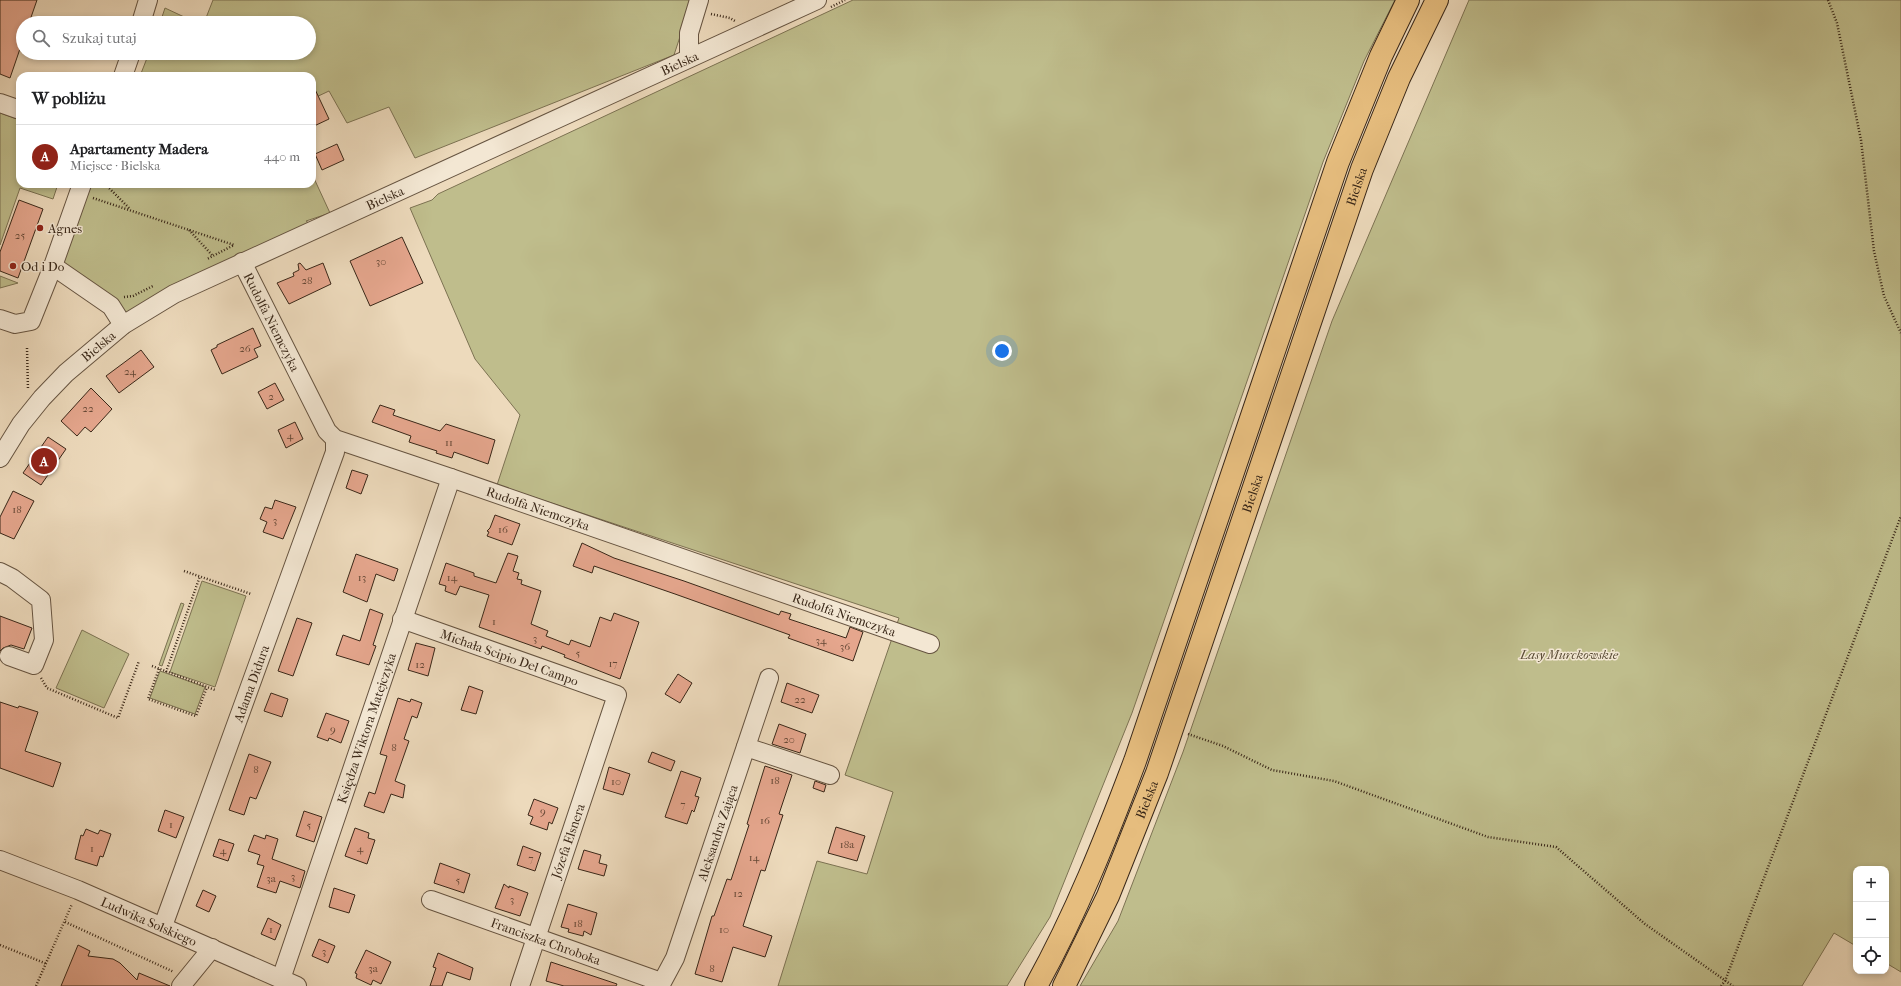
<!DOCTYPE html>
<html lang="pl">
<meta charset="utf-8">
<style>
:root{--surface:#fff;--page:#f2f2f2;--text:#202124;--muted:#757577;--line:#e0e0e0;--accent:#8f2418}
body{margin:0;font-family:"IM FELL French Canon",serif;background:var(--page);color:var(--text)}
.controls{position:absolute;right:12px;bottom:12px;display:grid;overflow:hidden;border-radius:8px;box-shadow:0 2px 6px #0003}
.controls button{width:36px;height:36px;display:grid;place-items:center;padding:0;border:0;border-bottom:1px solid var(--line);background:var(--surface);color:var(--text);font:20px sans-serif}
.you{position:absolute;left:1002px;top:351px;width:14px;height:14px;margin:-10px;border:3px solid #fff;border-radius:50%;background:#1a73e8;box-shadow:0 0 0 6px #1a73e833}
.badge{display:grid;place-items:center;width:26px;height:26px;border-radius:50%;background:var(--accent);color:#fff;font-size:13px;font-weight:700}
.pin{position:absolute;translate:-50% -50%;border:2px solid #fff;box-shadow:0 1px 4px #0006}
.list{margin:0;padding:0;list-style:none}
h2{display:flex;justify-content:space-between;align-items:center;height:52px;margin:0;padding:0 16px;font-size:17px}
h2 small{font-size:13px;font-weight:400;color:var(--muted)}
.list li{display:grid;grid-template-columns:26px 1fr auto;gap:12px;align-items:center;box-sizing:border-box;height:64px;padding:0 16px;border-top:1px solid var(--line)}
.list b{display:block;font-size:15px;white-space:nowrap}
.list p{margin:0;font-size:13px;white-space:nowrap;color:var(--muted)}
.list em{font-size:13px;font-style:normal;color:var(--muted)}
.icon{flex:none;width:22px;height:22px;fill:none;stroke:currentColor;stroke-width:2;stroke-linecap:round;stroke-linejoin:round}
.map{position:relative;flex:none;width:1901px;height:986px;overflow:hidden}
.search{position:absolute;background:var(--surface);box-shadow:0 2px 6px #0003;left:16px;top:16px;width:300px;height:44px;display:flex;align-items:center;gap:10px;box-sizing:border-box;padding:0 14px;border-radius:22px;color:var(--muted);font-size:15px}
.panel{position:absolute;background:var(--surface);box-shadow:0 2px 6px #0003;left:16px;top:72px;width:300px;height:116px;border-radius:12px}
.map>svg:first-child{display:block}
.green{fill:#bfbd8c;stroke:#7c7252}
.building{fill:#e5a68d;stroke:#392718}
.lines{fill:none;stroke-linecap:round;stroke-linejoin:round}
.minor-casing{stroke:#665441;stroke-width:20}
.major-casing{stroke:#392718;stroke-width:24}
.path{stroke:#392718;stroke-width:2.5;stroke-dasharray:1 2;stroke-linecap:butt}
.minor{stroke:#f3e7d3;stroke-width:18}
.major{stroke:#e6bd7e;stroke-width:22}
.poi-dot{fill:#8f2418;stroke:#f3e7d3;stroke-width:1.5}
.labels{text-anchor:middle;dominant-baseline:central;stroke-width:3;stroke-linejoin:round;paint-order:stroke}
.number-label{font-size:11px;fill:#644735}
.street-label{font-size:13px;fill:#392718;stroke:#f3e7d3}
.poi-label{font-size:13px;fill:#392718;stroke:#f3e7d3;text-anchor:start}
.park-label{font-size:13px;font-style:italic;fill:#5a4c35;stroke:#f3e7d3}
</style>
<div class="map">
<svg width="1901" height="986" viewBox="0 0 1901 986">
<rect width="100%" height="100%" fill="#eddabc"/>
<filter id="stains"><feTurbulence type="fractalNoise" baseFrequency=".005" numOctaves="4"/><feColorMatrix values="0 0 0 0 .2 0 0 0 0 .09 0 0 0 0 .02 0 0 0 .5 -.17"/></filter>
<radialGradient id="worn" r=".72"><stop offset=".6" stop-color="#630" stop-opacity="0"/><stop offset="1" stop-color="#630" stop-opacity=".3"/></radialGradient>
<!-- green -->
<g class="green">
<path d="M213 0H692L674 55 415 158 389 107 347 123 329 91 312 99V76H140L149 53H309V23H204Z"/>
<path d="M853 0H1395L1364 61 1323 162 1132 713 1050 917 1007 986H778L817 861 867 874 893 792 845 775 899 618 497 485 520 415 475 359 410 208 432 200 438 194Z"/>
<path d="M1469 0H1901V972L1886 963V869H1856V946L1834 933 1802 986H1080L1118 921 1183 752 1332 321Z"/>
<path d="M165 8 197 23H160Z"/>
<path d="M0 113 20 120V184H58L53 199 20 188 0 245Z"/>
<path d="M312 174 330 213 306 221 316 228 123 325 53 266 82 184H312Z"/>
<path d="M0 276 18 283 0 288Z"/>
<path d="M202 581 246 596 215 687 170 672Z"/>
<path d="M181 603 184 604 162 666 159 665Z"/>
<path d="M82 630 129 654 104 708 56 688Z"/>
<path d="M160 671 205 687 195 714 150 698Z"/>
</g>
<!-- building -->
<g class="building">
<path d="M0 0H37L29 23H23V40L10 78 0 74Z"/>
<path d="M312 83 329 119 312 127Z"/>
<path d="M337 144 344 160 322 170 315 154Z"/>
<path d="M19 200 43 209 18 278 0 271V252Z"/>
<path d="M402 237 423 283 370 306 350 261Z"/>
<path d="M300 263 306 270 323 263 331 284 289 304 277 283 294 276 293 273 299 270 298 264Z"/>
<path d="M253 328 261 346 254 349 258 357 222 374 211 350 217 347V345Z"/>
<path d="M141 350 154 367 119 393 106 376Z"/>
<path d="M275 383 284 400 267 409 258 392Z"/>
<path d="M91 388 112 409 91 432 85 427 77 436 61 421Z"/>
<path d="M380 405 395 410 393 415 440 431 446 424 495 440 488 464 454 452 452 458 436 453 437 451 409 442 411 436 372 422Z"/>
<path d="M295 422 303 439 286 448 278 430Z"/>
<path d="M48 437 66 449 41 485 23 473Z"/>
<path d="M352 470 368 475 361 494 346 488Z"/>
<path d="M13 491 34 501 14 539 0 533V517Z"/>
<path d="M275 500 296 507 283 539 263 532 267 522 260 519 265 507 272 509Z"/>
<path d="M495 515 520 524 512 545 487 536 489 532 487 531 490 528Z"/>
<path d="M582 543 614 558 684 581 779 615 781 611 791 614 789 619 846 638 850 627 863 632 853 661 788 638 790 635 675 594 594 566 592 573 573 566Z"/>
<path d="M508 553 518 556 513 571 519 573 517 579 522 580 521 584 541 591 531 624 548 631 546 636 569 645 571 640 590 647 600 617 611 621 614 613 639 622 620 679 564 657 565 655 542 646 541 649 479 627 489 595 460 586 456 595 445 591 446 586 439 584 446 563 474 573V576L496 583Z"/>
<path d="M356 554 398 569 394 581 376 574 367 602 343 592Z"/>
<path d="M370 609 383 614 373 645 376 646 369 665 336 655 343 635 360 641Z"/>
<path d="M0 616 32 628 24 649 11 645 3 648 0 651Z"/>
<path d="M297 618 312 623 293 676 278 671Z"/>
<path d="M416 643 435 648 428 676 408 670Z"/>
<path d="M678 674 692 683 680 703 665 694Z"/>
<path d="M787 683 819 695 812 713 781 702Z"/>
<path d="M469 686 483 691 476 714 461 710Z"/>
<path d="M271 693 288 699 282 717 264 711Z"/>
<path d="M398 698 410 702 411 699 422 703 417 718 412 716 404 739 409 741 395 781 405 785 403 798 391 794 384 813 364 806 369 792 375 794 387 756 380 754Z"/>
<path d="M0 702 18 708 19 706 38 712 25 751 61 763 53 787 0 768Z"/>
<path d="M326 713 349 721 341 743 329 738 328 741 317 737Z"/>
<path d="M779 724 806 734 800 753 772 744Z"/>
<path d="M652 752 675 761 671 771 648 762Z"/>
<path d="M249 754 271 762 256 799 250 797 244 815 229 810Z"/>
<path d="M765 766 792 775 779 814 783 815 771 852 765 871 761 870 743 926 772 936 765 957 733 947 722 982 695 974 712 916H714L727 879 731 880 749 825 747 824Z"/>
<path d="M609 767 630 774 623 795 603 789Z"/>
<path d="M681 771 701 778 695 796 699 797 694 812 692 810 687 824 665 817Z"/>
<path d="M815 781 826 785 824 792 813 788Z"/>
<path d="M534 799 558 808 552 824 549 822 547 830 530 824 533 817 528 815Z"/>
<path d="M165 810 184 817 176 838 158 831Z"/>
<path d="M304 811 322 817 314 842 296 836Z"/>
<path d="M836 827 865 836 857 861 828 853Z"/>
<path d="M355 828 369 833 368 838 375 840 367 864 345 856Z"/>
<path d="M86 829 98 834 100 830 111 834 103 857 100 856 97 866 75 859 81 835 83 836Z"/>
<path d="M254 835 265 839 266 835 278 839 272 859 305 871 300 888 280 881 276 893 257 887 264 866 257 864 260 855 248 851Z"/>
<path d="M219 839 234 844 228 861 213 856Z"/>
<path d="M523 846 541 853 535 871 517 865Z"/>
<path d="M584 850 601 855 599 863 607 865 604 876 578 869Z"/>
<path d="M440 863 470 874 464 893 434 883Z"/>
<path d="M504 884 509 888V886L528 893 520 916 495 908Z"/>
<path d="M334 888 355 895 349 913 329 907Z"/>
<path d="M203 890 216 896 209 912 196 906Z"/>
<path d="M568 904 597 913 591 935 584 931 583 936 568 932 569 929 561 927Z"/>
<path d="M268 918 281 925 275 940 261 934Z"/>
<path d="M319 939 335 946 328 963 312 956Z"/>
<path d="M78 945 90 951 88 956 113 959 120 963 137 980 139 973 170 986H61Z"/>
<path d="M366 950 391 962 381 984 373 980 371 985 356 978 357 974 355 973Z"/>
<path d="M438 953 473 968 470 980 447 972 442 986H430L436 968 433 967Z"/>
<path d="M551 962 617 984 616 986H564L546 981Z"/>
</g>
<g class="lines">
<defs>
<g id="minor">
<path d="M141 23 148 0"/>
<path d="M689 58V33L699 0"/>
<path d="M123 76 131 53"/>
<path d="M0 103 20 110"/>
<path id="s1" d="M242 262 327 431 335 439 451 478 930 644"/>
<path d="M53 266 111 306 123 325"/>
<path d="M0 319 15 324 31 321 53 266 82 184"/>
<path id="s2" d="M0 458 21 424 42 398 66 373 123 325 174 294 817 0"/>
<path d="M0 572 12 578 41 600 44 640 34 665 9 656"/>
<path id="s3" d="M402 619 617 695 520 986"/>
<path d="M746 747 830 775"/>
<path id="s4" d="M0 860 78 890 297 986"/>
<path id="s5" d="M431 900 661 982"/>
<path id="s6" d="M163 926 335 452V439"/>
<path id="s7" d="M281 979 451 478"/>
<path d="M181 986 212 948"/>
<path id="s8" d="M660 986 675 958 769 678"/>
</g>
<g id="major">
<path d="M1036 986C1076 914 1106 838 1135 761L1338 162 1381 56 1408 0"/>
<path id="s9" d="M1064 986 1108 896 1157 773 1362 169 1399 78 1437 0"/>
</g>
</defs>
<!-- minor casing -->
<use href="#minor" class="minor-casing"/>
<!-- major casing -->
<use href="#major" class="major-casing"/>
<!-- path -->
<g class="path">
<path d="M1828 0 1837 23 1861 140 1874 251 1884 296 1901 333"/>
<path d="M831 7 845 0"/>
<path d="M711 14 730 18 735 21"/>
<path d="M105 184 130 209"/>
<path d="M93 198 234 245 207 259"/>
<path d="M189 230 213 256"/>
<path d="M124 297 133 296 153 286"/>
<path d="M27 348 28 390"/>
<path d="M184 571 251 594"/>
<path d="M152 666 215 690"/>
<path d="M159 669 148 699 196 716 207 687"/>
<path d="M166 672 200 576"/>
<path d="M41 678 47 688 118 718 139 661"/>
<path d="M1188 734 1223 746 1272 770 1334 781 1488 837 1556 847 1645 924 1733 986"/>
<path d="M65 922 174 972"/>
<path d="M0 945 47 964"/>
<path d="M36 986 72 904"/>
<path d="M1721 986 1725 981 1901 516"/>
</g>
<!-- minor -->
<use href="#minor" class="minor"/>
<!-- major -->
<use href="#major" class="major"/>
</g>
<!-- markers -->
<g class="poi-dot">
<circle cx="40" cy="228" r="4"/>
<circle cx="13" cy="266" r="4"/>
</g>
<g class="labels">
<!-- number labels -->
<g class="number-label">
<text x="20" y="235">25</text>
<text x="381" y="261">30</text>
<text x="307" y="280">28</text>
<text x="245" y="348">26</text>
<text x="130" y="371">24</text>
<text x="271" y="396">2</text>
<text x="88" y="408">22</text>
<text x="290" y="435">4</text>
<text x="449" y="442">11</text>
<text x="17" y="509">18</text>
<text x="275" y="520">3</text>
<text x="503" y="529">16</text>
<text x="362" y="577">13</text>
<text x="452" y="577">14</text>
<text x="494" y="621">1</text>
<text x="535" y="638">3</text>
<text x="821" y="640">34</text>
<text x="845" y="646">36</text>
<text x="578" y="653">5</text>
<text x="613" y="663">17</text>
<text x="420" y="664">12</text>
<text x="800" y="699">22</text>
<text x="333" y="729">9</text>
<text x="789" y="739">20</text>
<text x="394" y="747">8</text>
<text x="256" y="769">8</text>
<text x="775" y="780">18</text>
<text x="616" y="781">10</text>
<text x="683" y="804">7</text>
<text x="543" y="811">9</text>
<text x="765" y="820">16</text>
<text x="171" y="824">1</text>
<text x="309" y="825">5</text>
<text x="847" y="844">18a</text>
<text x="92" y="848">1</text>
<text x="360" y="848">4</text>
<text x="223" y="850">4</text>
<text x="754" y="857">14</text>
<text x="531" y="858">7</text>
<text x="293" y="876">3</text>
<text x="271" y="878">3a</text>
<text x="458" y="880">5</text>
<text x="738" y="893">12</text>
<text x="512" y="899">3</text>
<text x="578" y="923">18</text>
<text x="271" y="929">1</text>
<text x="724" y="929">10</text>
<text x="324" y="951">3</text>
<text x="373" y="968">3a</text>
<text x="712" y="968">8</text>
</g>
<!-- street labels -->
<g class="street-label">
<text stroke="none"><textPath href="#s2" startOffset="798">Bielska</textPath></text>
<text stroke="none"><textPath href="#s9" startOffset="852">Bielska</textPath></text>
<text stroke="none"><textPath href="#s2" startOffset="474">Bielska</textPath></text>
<text stroke="none"><textPath href="#s1" startOffset="67">Rudolfa Niemczyka</textPath></text>
<text stroke="none"><textPath href="#s2" startOffset="150">Bielska</textPath></text>
<text stroke="none"><textPath href="#s9" startOffset="528">Bielska</textPath></text>
<text stroke="none"><textPath href="#s1" startOffset="415">Rudolfa Niemczyka</textPath></text>
<text stroke="none"><textPath href="#s1" startOffset="739">Rudolfa Niemczyka</textPath></text>
<text stroke="none"><textPath href="#s3" startOffset="114">Michała Scipio Del Campo</textPath></text>
<text stroke="none"><textPath href="#s6" startOffset="258">Adama Didura</textPath></text>
<text stroke="none"><textPath href="#s7" startOffset="265">Księdza Wiktora Matejczyka</textPath></text>
<text stroke="none"><textPath href="#s9" startOffset="204">Bielska</textPath></text>
<text stroke="none"><textPath href="#s8" startOffset="164">Aleksandra Zająca</textPath></text>
<text transform="translate(568 841) rotate(-71)">Józefa Elsnera</text>
<text stroke="none"><textPath href="#s4" startOffset="161">Ludwika Solskiego</textPath></text>
<text stroke="none"><textPath href="#s5" startOffset="122">Franciszka Chroboka</textPath></text>
</g>
<!-- poi labels -->
<g class="poi-label">
<text x="48" y="228">Agnes</text>
<text x="21" y="266">Od i Do</text>
</g>
<!-- park labels -->
<g class="park-label">
<text x="1569" y="654">Lasy Murckowskie</text>
</g>
</g>
<rect width="100%" height="100%" filter="url(#stains)"/>
<rect width="100%" height="100%" fill="url(#worn)"/>
</svg>
<div class="controls">
<button>+</button>
<button>−</button>
<button><svg class="icon" aria-label="locate" viewBox="0 0 24 24"><circle cx="12" cy="12" r="6"/><path d="M12 2v4M12 18v4M2 12h4M18 12h4"/></svg></button>
</div>
<div class="you"></div>
<div class="pin badge" style="left:44px;top:461px">A</div>
<div class="search"><svg class="icon" aria-label="search" viewBox="0 0 24 24"><circle cx="10" cy="10" r="6"/><path d="M15 15l6 6"/></svg>Szukaj tutaj</div>
<section class="panel">
<h2>W pobliżu<small></small></h2>
<ul class="list">
<li><span class="badge">A</span><div><b>Apartamenty Madera</b><p>Miejsce · Bielska</p></div><em>440 m</em></li>
</ul>
</section>
</div>
